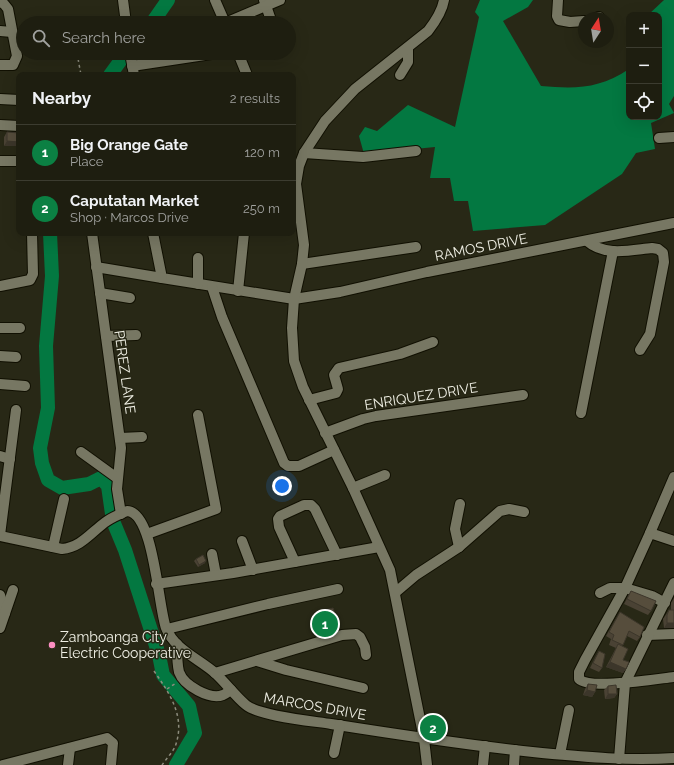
<!DOCTYPE html>
<meta charset="utf-8">
<style>
:root{--surface:#1e1e10;--page:#262719;--text:#f1f3f6;--muted:#a1a29f;--line:#3c3c30;--accent:#0b8043}
body{margin:0;font-family:Raleway,sans-serif;background:var(--page);color:var(--text)}
.controls{position:absolute;right:12px;top:12px;display:grid;overflow:hidden;border-radius:8px;box-shadow:0 4px 16px #0002}
.controls button{width:36px;height:36px;display:grid;place-items:center;padding:0;border:0;border-bottom:1px solid var(--line);background:var(--surface);color:var(--text);font:20px sans-serif}
.compass{position:absolute;left:578px;top:12px;width:36px;height:36px;border-radius:50%;background:var(--surface);box-shadow:0 4px 16px #0002;rotate:12deg}
.you{position:absolute;left:282px;top:486px;width:14px;height:14px;margin:-10px;border:3px solid #fff;border-radius:50%;background:#1a73e8;box-shadow:0 0 0 6px #1a73e833}
.badge{display:grid;place-items:center;width:26px;height:26px;border-radius:50%;background:var(--accent);color:#fff;font-size:13px;font-weight:700}
.pin{position:absolute;translate:-50% -50%;border:2px solid #fff;box-shadow:0 1px 4px #0006}
.list{margin:0;padding:0;list-style:none}
h2{display:flex;justify-content:space-between;align-items:center;height:52px;margin:0;padding:0 16px;font-size:17px}
h2 small{font-size:13px;font-weight:400;color:var(--muted)}
.list li{display:grid;grid-template-columns:26px 1fr auto;gap:12px;align-items:center;box-sizing:border-box;height:56px;padding:0 16px;border-top:1px solid var(--line)}
.list b{display:block;font-size:15px;white-space:nowrap}
.list p{margin:0;font-size:13px;white-space:nowrap;color:var(--muted)}
.list em{font-size:13px;font-style:normal;color:var(--muted)}
.icon{flex:none;width:22px;height:22px;fill:none;stroke:currentColor;stroke-width:2;stroke-linecap:round;stroke-linejoin:round}
.map{position:relative;flex:none;width:674px;height:765px;overflow:hidden}
.search{position:absolute;background:var(--surface);box-shadow:0 4px 16px #0002;left:16px;top:16px;width:280px;height:44px;display:flex;align-items:center;gap:10px;box-sizing:border-box;padding:0 14px;border-radius:22px;color:var(--muted);font-size:15px}
.panel{position:absolute;background:var(--surface);box-shadow:0 4px 16px #0002;left:16px;top:72px;width:280px;height:164px;border-radius:8px}
.map>svg:first-child{display:block}
.water{fill:#037841}
.lines{fill:none;stroke-linecap:round;stroke-linejoin:round}
.river{stroke:#037841;stroke-width:14}
.minor-casing{stroke:#111002;stroke-width:12}
.path{stroke:#8c8c7d;stroke-width:1.5;stroke-dasharray:3 3;stroke-linecap:butt}
.minor{stroke:#777763;stroke-width:10}
.wall{fill:#4a4234}
.shaded-wall{fill:#3c362a}
.building{fill:#564d3c;stroke:#3c362a}
.poi-dot{fill:#fc8fc2;stroke:#282816;stroke-width:1.5}
.labels{text-anchor:middle;dominant-baseline:central;stroke-width:3;stroke-linejoin:round;paint-order:stroke}
.street-label{font-size:14px;fill:#efefe4;stroke:#282816}
.poi-label{font-size:14px;fill:#efefe4;stroke:#282816;text-anchor:start}
</style>
<div class="map">
<svg width="674" height="765" viewBox="0 0 674 765">
<rect width="100%" height="100%" fill="#282816"/>
<!-- water -->
<path class="water" d="M480 0H533L528 7 503 21 541 86C576 89 599 89 629 69V117H659V15H648L664 0H674V96L669 104 674 113 651 123 655 149 636 153 622 174 545 225 473 231 468 201H454L450 178H430L435 147 364 154 359 136 365 127 377 131 408 105 455 127 479 17 475 12Z"/>
<g class="lines">
<!-- river -->
<g class="river">
<path d="M152 23 168 0"/>
<path d="M110 75 126 53"/>
<path d="M50 233 52 276 46 346 48 408 40 448 42 463 48 480 62 488 89 484 101 478 108 486 113 521 125 550 159 655 163 675 189 706 195 733 176 765"/>
</g>
<defs>
<g id="minor">
<path d="M123 0 126 23"/>
<path d="M215 0 225 23"/>
<path d="M264 0 272 23"/>
<path d="M558 0 557 16 559 20 570 22 584 21"/>
<path d="M0 2 4 4 8 9 17 56 13 65H0"/>
<path d="M596 18 599 17"/>
<path d="M225 23 280 0"/>
<path d="M0 31 12 32"/>
<path d="M130 53 134 75"/>
<path d="M238 53 247 75"/>
<path d="M132 66 218 53"/>
<path d="M400 75 408 62V49"/>
<path d="M0 99 19 100"/>
<path d="M0 125 19 126"/>
<path d="M659 138 674 137"/>
<path d="M304 153 363 157 416 151"/>
<path d="M0 161H19"/>
<path d="M92 233 121 448 117 489 121 514"/>
<path d="M153 233 162 278 294 299 340 292 427 272 674 223"/>
<path d="M587 241C605 257 631 250 652 248L658 249 663 253 664 262 650 334 640 350"/>
<path d="M198 258V284"/>
<path d="M302 264 416 247"/>
<path d="M96 267 162 278"/>
<path d="M0 286 30 280 33 274 32 233"/>
<path d="M212 287 222 317 284 463 288 466H299L334 450"/>
<path d="M238 291 244 233"/>
<path d="M100 293 130 298"/>
<path d="M0 328H20"/>
<path d="M106 336 136 335"/>
<path d="M0 356 16 357"/>
<path d="M0 384 25 386"/>
<path d="M309 400 336 393 338 389 334 375 339 368 400 354 433 342"/>
<path d="M581 413 613 251"/>
<path d="M325 433 363 419 376 416 523 395"/>
<path d="M120 438 142 437"/>
<path d="M81 452 117 478"/>
<path d="M0 456 10 459"/>
<path d="M353 488 385 475"/>
<path d="M650 533 674 477"/>
<path d="M147 534 216 509 198 415"/>
<path d="M0 535 16 410"/>
<path d="M0 536 62 549C82 547 91 532 107 521 113 517 120 514 127 511 154 512 158 606 166 628 174 649 199 659 215 673 226 683 235 696 246 705 259 716 312 721 331 724 401 735 471 746 542 753 586 757 630 761 674 758"/>
<path d="M242 541 253 570"/>
<path d="M53 547 64 499"/>
<path d="M459 547 455 529 460 504"/>
<path d="M212 554 216 575"/>
<path d="M295 562 279 527 278 519 280 516 304 505H311L315 509 337 555"/>
<path d="M156 584 233 573 379 547"/>
<path d="M625 588 585 660 579 672V679C590 690 656 679 674 677"/>
<path d="M396 592 416 575 459 547 500 511 509 509 524 512"/>
<path d="M600 593 610 588H625"/>
<path d="M0 595 5 613"/>
<path d="M665 603 652 596 625 588 650 533 674 541"/>
<path d="M0 628 13 590"/>
<path d="M167 629 268 604 338 589"/>
<path d="M647 635 674 634"/>
<path d="M177 644C177 653 177 664 179 672 184 686 210 700 223 695 226 694 229 691 231 690"/>
<path d="M257 661 286 670 363 688"/>
<path d="M215 673 342 635 356 634 360 637 365 647 366 655"/>
<path d="M334 753 340 725"/>
<path d="M560 754 569 710"/>
<path d="M619 759 625 683 674 583"/>
<path d="M3 765 107 738 113 743 111 765"/>
<path d="M68 765 70 748"/>
<path d="M427 765 424 739 390 570 353 488 303 387 294 361 292 328 294 299 302 264 304 245 296 184 299 166 304 153 325 121 355 89 428 31C435 22 442 12 444 0"/>
<path d="M483 765 485 746"/>
<path d="M514 765 515 750"/>
</g>
</defs>
<!-- minor casing -->
<use href="#minor" class="minor-casing"/>
<!-- path -->
<g class="path">
<path d="M77 53 81 75"/>
<path d="M154 671C170 694 185 716 176 744 174 751 166 759 162 765"/>
<path d="M167 689 176 683"/>
</g>
<!-- minor -->
<use href="#minor" class="minor"/>
</g>
<!-- wall -->
<g class="wall">
<path d="M7 132 19 133 4 146V137Z"/>
<path d="M196 559 205 563 198 567 194 561Z"/>
<path d="M631 591 651 611 648 615 624 604Z"/>
<path d="M674 598V628H664L663 619 669 610H671V603Z"/>
<path d="M317 612 339 626 336 630 320 635 314 616Z"/>
<path d="M620 612 640 637 637 641 627 636 622 646 623 660 626 669 623 673 606 667 616 648 609 645 611 639 606 636Z"/>
<path d="M599 651 602 668 599 672 590 668 596 656Z"/>
<path d="M588 684 595 692 592 697 583 695 585 689Z"/>
<path d="M608 686 617 694 614 698 605 699 604 690Z"/>
</g>
<!-- shaded-wall -->
<g class="shaded-wall">
<path d="M7 141 19 142V146H4Z"/>
<path d="M206 561 205 563 198 567 199 565Z"/>
<path d="M667 623H674V628H664Z"/>
<path d="M339 626 336 630 320 635 323 630Z"/>
<path d="M610 662 626 669 623 673 606 667Z"/>
<path d="M587 690 595 692 592 697 583 695Z"/>
<path d="M608 694H617L614 698 605 699Z"/>
</g>
<!-- building -->
<g class="building">
<path d="M7 132 19 133V142L7 141Z"/>
<path d="M203 555 206 561 199 565 196 559Z"/>
<path d="M631 591 656 601 651 611 627 599Z"/>
<path d="M333 608 339 626 323 630 317 612Z"/>
<path d="M669 610H674V623H667V615Z"/>
<path d="M620 612 644 627 640 637 629 631 623 645 612 640 614 635 609 632Z"/>
<path d="M618 644 628 649 623 660 629 662 626 669 610 662Z"/>
<path d="M599 651 605 654 602 668 593 663Z"/>
<path d="M588 684 597 685 595 692 587 690Z"/>
<path d="M616 685 617 694H608V686Z"/>
</g>
<!-- markers -->
<circle class="poi-dot" cx="52" cy="645" r="4"/>
<g class="labels">
<!-- street labels -->
<g class="street-label">
<text transform="translate(481 247) rotate(-11)">RAMOS DRIVE</text>
<text transform="translate(125 372) rotate(82)">PEREZ LANE</text>
<text transform="translate(421 396) rotate(-9)">ENRIQUEZ DRIVE</text>
<text transform="translate(315 706) rotate(10)">MARCOS DRIVE</text>
</g>
<!-- poi labels -->
<g class="poi-label">
<text x="60" y="637">Zamboanga City<tspan x="60" dy="16">Electric Cooperative</tspan></text>
</g>
</g>
</svg>
<div class="controls">
<button>+</button>
<button>−</button>
<button><svg class="icon" aria-label="locate" viewBox="0 0 24 24"><circle cx="12" cy="12" r="6"/><path d="M12 2v4M12 18v4M2 12h4M18 12h4"/></svg></button>
</div>
<svg class="compass" viewBox="-18 -18 36 36"><path d="M0-13l5 13h-10z" fill="#e53935"/><path d="M0 13l5-13h-10z" fill="#a1a29f"/></svg>
<div class="you"></div>
<div class="pin badge" style="left:325px;top:624px">1</div>
<div class="pin badge" style="left:433px;top:728px">2</div>
<div class="search"><svg class="icon" aria-label="search" viewBox="0 0 24 24"><circle cx="10" cy="10" r="6"/><path d="M15 15l6 6"/></svg>Search here</div>
<section class="panel">
<h2>Nearby<small>2 results</small></h2>
<ul class="list">
<li><span class="badge">1</span><div><b>Big Orange Gate</b><p>Place</p></div><em>120 m</em></li>
<li><span class="badge">2</span><div><b>Caputatan Market</b><p>Shop · Marcos Drive</p></div><em>250 m</em></li>
</ul>
</section>
</div>
